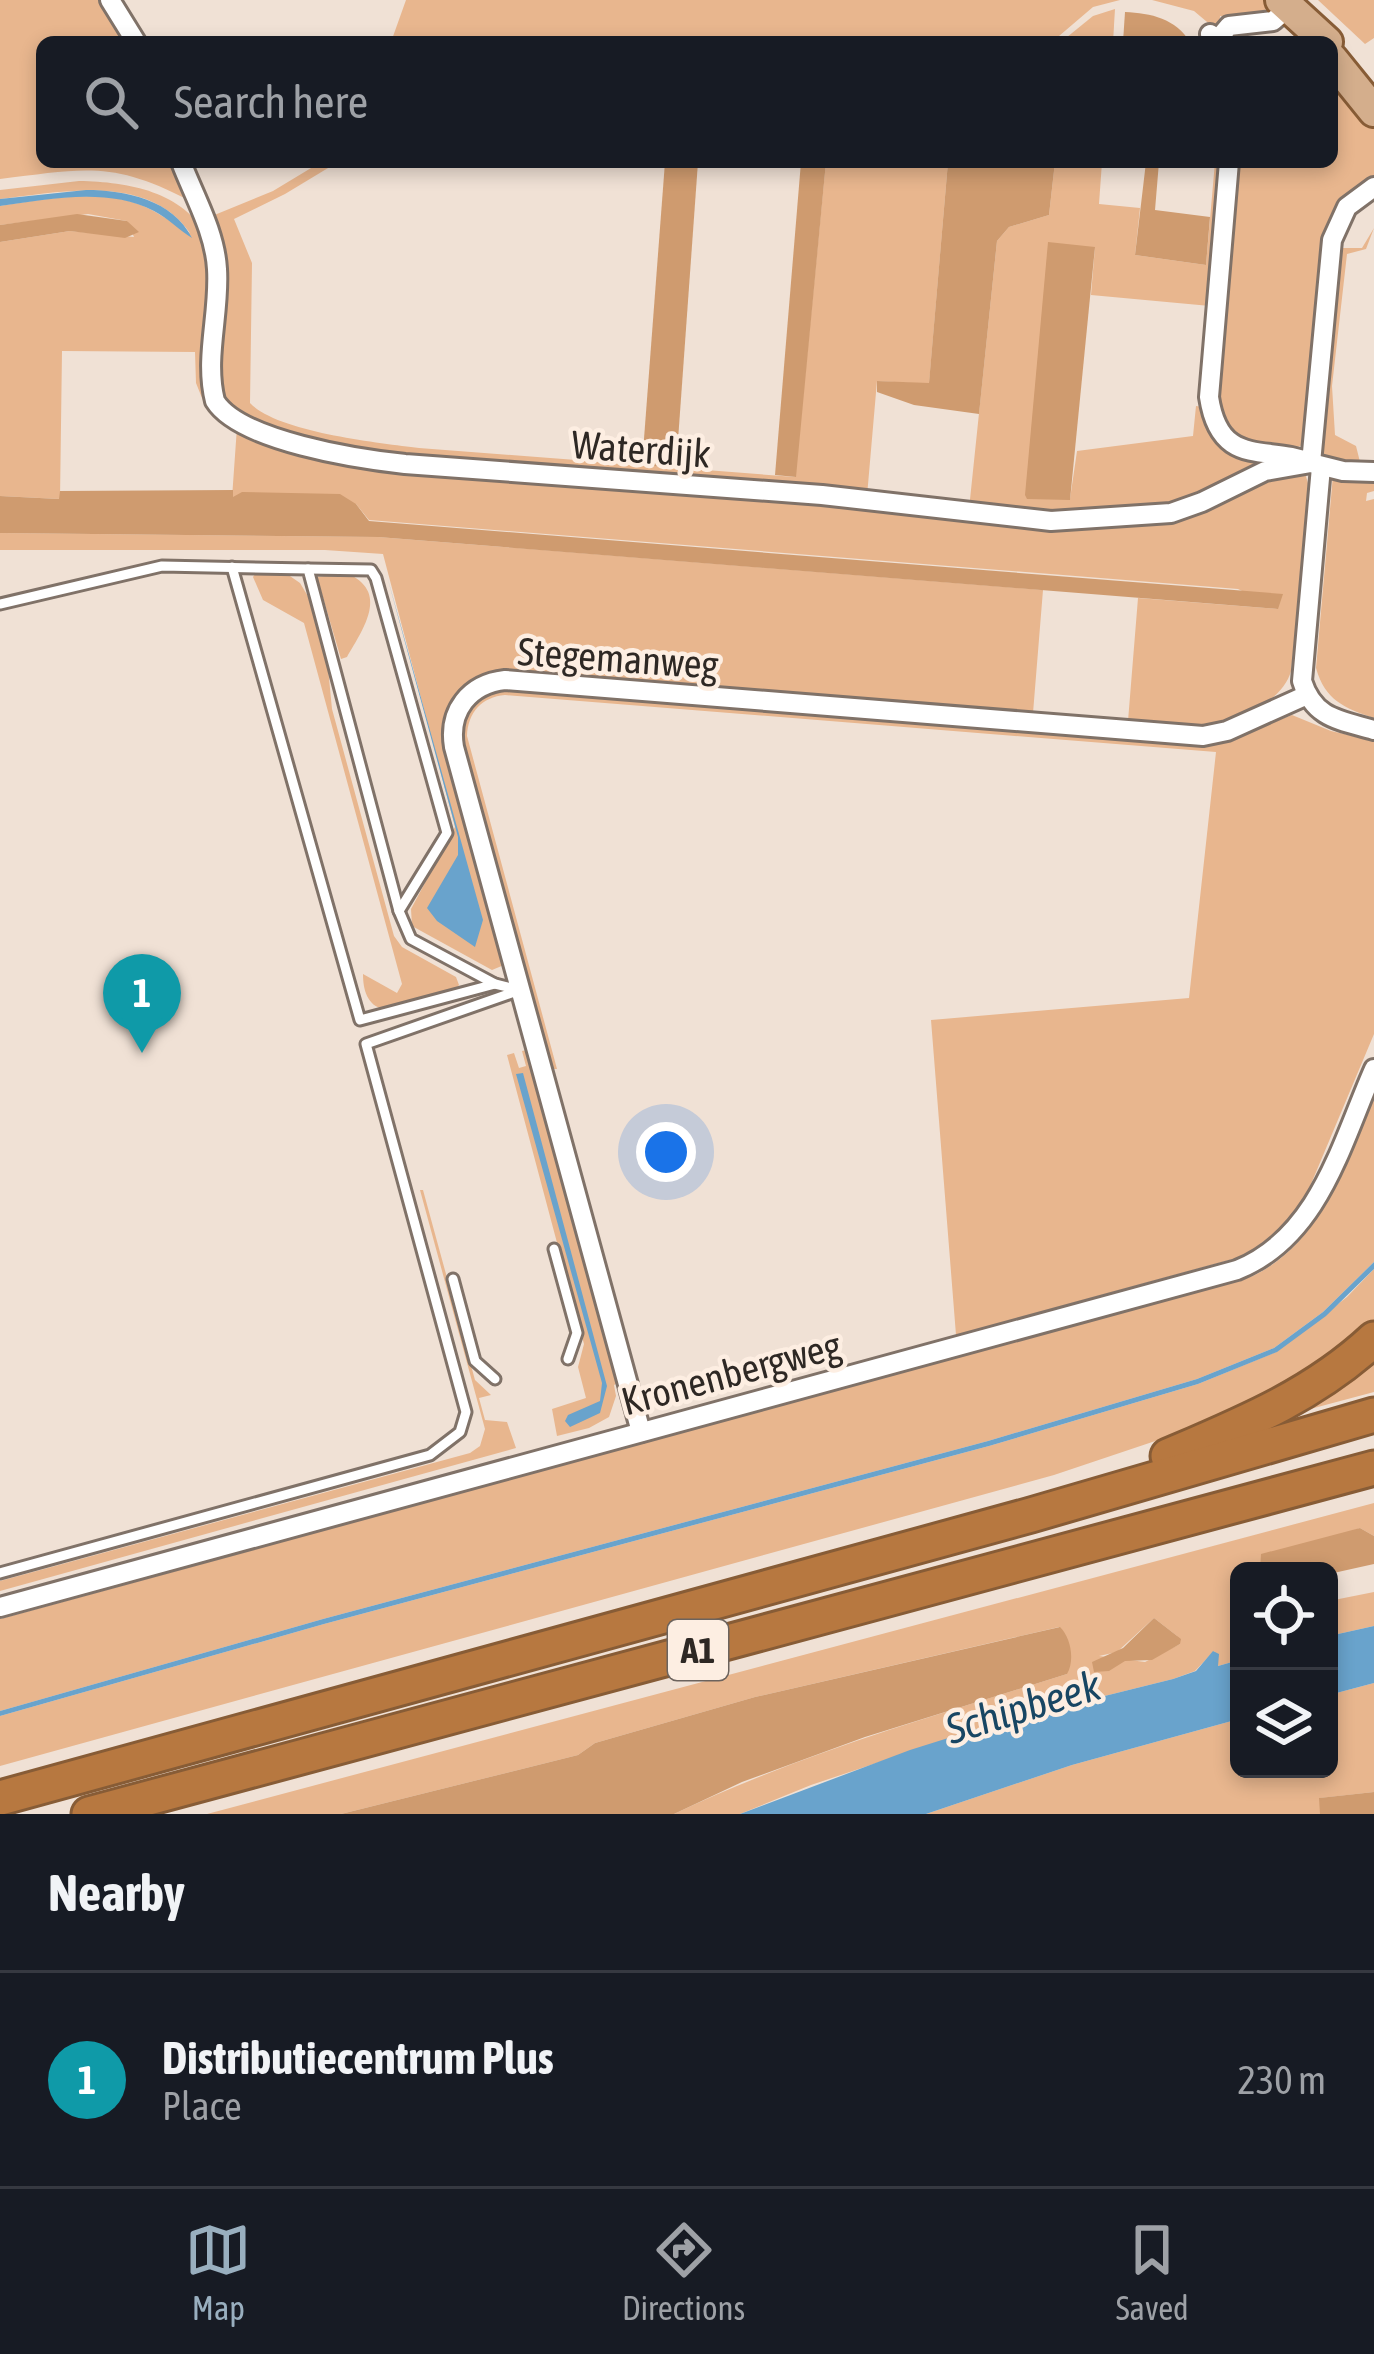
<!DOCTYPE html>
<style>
:root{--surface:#171b24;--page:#20242c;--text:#f1f3f6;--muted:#9ea1a6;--line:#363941;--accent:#99afbf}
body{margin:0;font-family:"Asap Condensed",sans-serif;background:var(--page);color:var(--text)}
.controls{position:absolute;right:36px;bottom:36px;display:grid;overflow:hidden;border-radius:18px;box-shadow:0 6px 18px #0003}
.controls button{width:108px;height:108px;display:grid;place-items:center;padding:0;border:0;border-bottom:3px solid var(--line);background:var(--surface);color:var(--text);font:60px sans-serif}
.you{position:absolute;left:666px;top:1152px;width:42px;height:42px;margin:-30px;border:9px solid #fff;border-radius:50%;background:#1a73e8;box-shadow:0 0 0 18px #1a73e833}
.badge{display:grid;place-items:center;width:78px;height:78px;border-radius:50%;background:var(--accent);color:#fff;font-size:39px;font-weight:700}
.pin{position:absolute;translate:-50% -99px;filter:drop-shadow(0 3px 6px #0008)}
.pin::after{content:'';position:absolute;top:63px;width:42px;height:36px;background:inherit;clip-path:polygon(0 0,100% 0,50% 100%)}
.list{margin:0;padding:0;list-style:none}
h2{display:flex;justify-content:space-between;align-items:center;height:156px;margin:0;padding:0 48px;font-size:51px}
h2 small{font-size:39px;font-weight:400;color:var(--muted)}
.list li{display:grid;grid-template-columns:78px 1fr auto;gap:36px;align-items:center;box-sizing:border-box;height:216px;padding:0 48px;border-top:3px solid var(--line)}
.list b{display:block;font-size:45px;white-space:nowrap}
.list p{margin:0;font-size:39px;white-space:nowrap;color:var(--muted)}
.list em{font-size:39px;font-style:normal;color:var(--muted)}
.icon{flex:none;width:66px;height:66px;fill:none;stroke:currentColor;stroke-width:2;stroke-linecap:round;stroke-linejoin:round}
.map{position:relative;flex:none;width:1374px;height:1814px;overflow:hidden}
.search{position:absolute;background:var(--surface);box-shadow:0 6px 18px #0003;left:36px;right:36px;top:36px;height:132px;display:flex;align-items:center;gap:30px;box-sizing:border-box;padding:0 42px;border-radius:18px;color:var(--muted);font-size:45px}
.sheet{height:372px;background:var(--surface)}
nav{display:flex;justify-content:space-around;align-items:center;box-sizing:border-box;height:168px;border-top:3px solid var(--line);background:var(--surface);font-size:33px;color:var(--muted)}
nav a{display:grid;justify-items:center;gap:6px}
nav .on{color:var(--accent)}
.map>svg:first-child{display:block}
.green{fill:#e8b68e;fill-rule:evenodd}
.forest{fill:#cf9b6f}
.water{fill:#69a3cc}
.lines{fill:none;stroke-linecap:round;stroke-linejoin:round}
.service-casing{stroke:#807268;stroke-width:15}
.minor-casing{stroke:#807268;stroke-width:24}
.primary-casing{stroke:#875c36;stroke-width:36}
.motorway-casing{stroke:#875c36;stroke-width:39}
.service{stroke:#fff;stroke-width:9}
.minor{stroke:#fff;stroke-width:18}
.primary{stroke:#d4ae8c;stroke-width:30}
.motorway{stroke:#b77840;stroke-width:33}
.labels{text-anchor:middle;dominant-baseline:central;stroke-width:9;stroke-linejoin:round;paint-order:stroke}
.shield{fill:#fdeee2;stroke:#6c635d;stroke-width:3}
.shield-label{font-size:36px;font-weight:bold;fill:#2e2824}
.street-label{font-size:39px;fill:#2e2824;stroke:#fdeee2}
.water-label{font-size:42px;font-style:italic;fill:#184663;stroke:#fdeee2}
</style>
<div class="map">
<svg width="1374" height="1814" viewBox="0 0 1374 1814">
<rect width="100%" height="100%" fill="#f0e1d5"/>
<!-- green -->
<g class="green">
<path d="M0 0H107L132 42H42V162H177L190 201C112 160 84 169 0 179Z"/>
<path d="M406 0H1120L1093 7 1052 42H391Z"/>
<path d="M1152 0H1263L1268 5C1259 25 1238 18 1220 16L1219 32 1194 11Z"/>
<path d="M1318 0H1374V38L1365 44Z"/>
<path d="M1115 9 1113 42H1061L1093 16Z"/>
<path d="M1332 74 1374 119V180L1347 199 1305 443C1284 459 1240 447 1226 424 1221 416 1219 405 1217 396L1235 162H1332Z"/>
<path d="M321 162H338L285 194 234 219 252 263 250 403C277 432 379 443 419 448L795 477 826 162H948L929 384 877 381 867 496 402 461 269 430 220 400 212 216 273 191Z"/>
<path d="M1055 162H1102L1099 204 1140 208 1135 255 1206 265 1215 162H1223L1210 306 1091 295 1095 247 1027 499H1070L1077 451 1193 436 1196 406 1203 407 1242 457 1269 465 1204 497 1108 516 969 509 997 241 1009 227 1049 215Z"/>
<path d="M79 181C129 182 183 191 209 239V399L206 408 196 383 195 352 62 351 60 499 0 496V242L70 231 134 237 127 221 88 214 0 225V206C41 200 92 190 132 202 153 208 171 222 190 233 148 173 62 192 0 199V190Z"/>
<path d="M1374 228 1366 249 1347 254 1332 386 1335 435 1356 446 1360 462H1374V468H1355L1321 457 1318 449 1338 248H1362Z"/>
<path d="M237 427 323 453 1120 522 1254 478 1305 473 1310 490 1291 671C1283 701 1237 724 1206 726 1181 728 1153 723 1128 721L1138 598 1278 609 1238 589 369 520 356 504 232 498Z"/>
<path d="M1333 475 1374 476V491L1367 493 1366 501 1374 499V718C1344 708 1325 700 1316 668Z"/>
<path d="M0 533 378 537 1043 590 1033 713 506 671C468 674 444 700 443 738L504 965 492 970 412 926 411 909 455 827 383 554 325 550H0Z"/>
<path d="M256 572 287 574 300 583 309 598 328 668 332 709 394 936 402 947 456 977 459 985 454 991 384 1009C367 1006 363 989 363 974L397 993 402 984 304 623 263 600 253 577Z"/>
<path d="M346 573C390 591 364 628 347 657L341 659 317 577Z"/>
<path d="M505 690 1203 745 1223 742 1292 715 1331 731 1374 741V1034L1303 1203 1286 1226 1244 1256 956 1335 931 1020 1189 998 1216 752 505 695C482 697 468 712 467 736L557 1069H552L462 736C463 709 479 693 505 690Z"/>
<path d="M527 1050 618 1383 614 1385 616 1396 609 1417 589 1428 557 1436 552 1409 586 1398 578 1367 584 1344 507 1055 514 1053 519 1068 526 1066 522 1051Z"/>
<path d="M1374 1090V1262L1323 1312 1274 1348 1197 1379 988 1441 323 1619 0 1711V1619L1253 1276C1326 1240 1345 1160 1374 1090Z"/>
<path d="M420 1190H423L475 1380 491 1395 479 1398 485 1420 507 1422 516 1448 0 1591V1581L470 1453 480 1446 485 1429Z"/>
<path d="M1374 1269V1320L1304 1378 1194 1428 1054 1475 0 1766V1716L324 1624 989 1446 1198 1384 1276 1352 1347 1297Z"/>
<path d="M1374 1348V1392L1269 1420Z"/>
<path d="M1374 1503V1536L1360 1528 1259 1567 1260 1571H1239V1660L1218 1666 1214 1651 1195 1671 1173 1679 996 1723 811 1785 740 1814H674C800 1754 934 1716 1067 1674L1059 1627 755 1697 595 1743 578 1755 341 1814H207ZM1154 1618 1177 1636 1180 1644 1145 1662 1099 1656 1117 1652Z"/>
<path d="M1374 1592V1626L1329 1636V1601Z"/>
<path d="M1374 1683V1792L1320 1798V1814H926L1072 1765 1239 1719V1769H1329V1695Z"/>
</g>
<!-- forest -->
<g class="forest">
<path d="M1125 12C1151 13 1176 19 1190 42H1123Z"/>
<path d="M665 162H698L676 468 642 465Z"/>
<path d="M801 162H826L796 477 775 475Z"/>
<path d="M948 162H1055L1049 215 1009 227 997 241 979 414 914 405 877 392V381L929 383Z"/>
<path d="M1146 162H1159L1155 210 1210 217 1206 265 1135 255Z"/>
<path d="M77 214 127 221 139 232 125 238 70 231 0 242V225Z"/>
<path d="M1048 242 1095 247 1070 500 1027 499 1025 495Z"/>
<path d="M233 490V497L242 492 340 494 356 504 369 521 1283 594 1278 609 378 537 0 533V496L59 499 60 491Z"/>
<path d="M1360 1528 1374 1536V1564L1329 1574V1571H1260L1261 1554Z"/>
<path d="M1154 1618 1181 1639 1180 1644 1152 1660 1125 1661 1109 1671 1094 1672 1092 1662 1123 1648Z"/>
<path d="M1060 1627C1071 1638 1075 1660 1067 1674L865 1737 742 1782 674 1814H341L578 1755 595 1743 755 1697Z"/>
<path d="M1374 1792V1814H1320L1319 1798Z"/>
</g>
<!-- water -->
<g class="water">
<path d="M86 190C126 190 173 200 192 238 180 231 168 218 154 211 108 187 49 199 0 206V199Z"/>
<path d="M387 576 483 920 475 947 437 921 427 908 458 855V837Z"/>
<path d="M523 1073 607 1386 600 1413 570 1427 565 1421 568 1415 600 1401 602 1383 516 1074Z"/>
<path d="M1374 1262V1269L1326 1316 1277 1352 1198 1384 989 1446 324 1624 0 1716V1711L323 1619 988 1441 1197 1379 1274 1348 1323 1312Z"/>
<path d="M1374 1626V1683L1329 1695V1636Z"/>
<path d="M1213 1651 1219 1654 1218 1666 1239 1660V1719L1072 1765 926 1814H740L910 1750 996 1723 1173 1679 1196 1671Z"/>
</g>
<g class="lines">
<defs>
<g id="service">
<path d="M232 567 360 1020 495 984"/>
<path d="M308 569 371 570 376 578 447 833 399 911"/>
<path d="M0 604 162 566 308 569 399 911 411 939 495 984 520 990 366 1044 466 1412 460 1432 430 1455 0 1573"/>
<path d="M554 1249 577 1333 568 1359"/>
<path d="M453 1279 475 1361 495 1379"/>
</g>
<g id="minor">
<path d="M110 0 136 42"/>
<path d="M1210 34 1218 39 1229 26 1273 21 1289 7"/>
<path d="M181 162C194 196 215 232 217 269 220 313 204 358 215 401 240 441 358 459 405 464L822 495 1051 521 1171 513 1202 502 1265 471 1311 463 1343 471 1374 472"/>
<path d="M1229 162 1209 397C1220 470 1268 444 1311 463L1332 240 1347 207 1374 187"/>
<path d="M1321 467 1302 681C1314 719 1340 720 1374 730"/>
<path d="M641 1432 454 747C448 711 469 684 505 680L1203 736 1227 731 1307 695"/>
<path d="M0 1607 1237 1270C1319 1237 1341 1144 1374 1069"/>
</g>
<g id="primary">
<path d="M1281 0 1327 42"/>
<path d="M1332 59 1374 111"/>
</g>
<g id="motorway">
<path d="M1168 1456C1243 1424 1314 1395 1374 1339"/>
<path d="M0 1798 1031 1515 1374 1415"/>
<path d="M89 1814 1374 1468"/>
</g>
</defs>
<!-- service casing -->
<use href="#service" class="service-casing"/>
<!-- minor casing -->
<use href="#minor" class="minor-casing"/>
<!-- primary casing -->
<use href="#primary" class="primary-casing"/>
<!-- motorway casing -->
<use href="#motorway" class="motorway-casing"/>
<!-- service -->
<use href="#service" class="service"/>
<!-- minor -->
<use href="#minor" class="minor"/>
<!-- primary -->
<use href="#primary" class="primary"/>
<!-- motorway -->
<use href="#motorway" class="motorway"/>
</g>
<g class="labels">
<!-- shield labels -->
<rect class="shield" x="668" y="1620" width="60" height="60" rx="9"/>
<g class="shield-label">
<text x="698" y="1650">A1</text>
</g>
<!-- street labels -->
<g class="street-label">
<text transform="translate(641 449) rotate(4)">Waterdijk</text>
<text transform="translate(618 658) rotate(4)">Stegemanweg</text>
<text transform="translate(731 1373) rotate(-15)">Kronenbergweg</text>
</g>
<!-- water labels -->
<g class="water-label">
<text transform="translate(1023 1707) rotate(-17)">Schipbeek</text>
</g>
</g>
</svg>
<div class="controls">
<button><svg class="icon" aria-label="locate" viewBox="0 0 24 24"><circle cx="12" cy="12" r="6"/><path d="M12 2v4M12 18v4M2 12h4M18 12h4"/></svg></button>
<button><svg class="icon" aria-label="layers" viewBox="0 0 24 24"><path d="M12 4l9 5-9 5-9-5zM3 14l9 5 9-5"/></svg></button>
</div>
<div class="you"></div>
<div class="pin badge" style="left:142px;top:1053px;background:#0f9aa8">1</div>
<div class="search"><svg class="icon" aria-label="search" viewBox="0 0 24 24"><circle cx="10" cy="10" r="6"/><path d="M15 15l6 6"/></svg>Search here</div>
</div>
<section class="sheet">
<h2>Nearby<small></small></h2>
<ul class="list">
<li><span class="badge" style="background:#0f9aa8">1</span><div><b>Distributiecentrum Plus</b><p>Place</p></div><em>230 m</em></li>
</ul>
</section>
<nav>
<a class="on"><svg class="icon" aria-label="map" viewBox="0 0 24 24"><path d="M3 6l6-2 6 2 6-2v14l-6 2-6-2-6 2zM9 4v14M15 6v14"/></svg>Map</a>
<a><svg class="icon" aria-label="directions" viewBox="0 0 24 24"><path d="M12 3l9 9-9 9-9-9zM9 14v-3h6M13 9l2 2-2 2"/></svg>Directions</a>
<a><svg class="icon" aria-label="saved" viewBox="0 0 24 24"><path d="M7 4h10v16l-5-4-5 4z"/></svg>Saved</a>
</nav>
